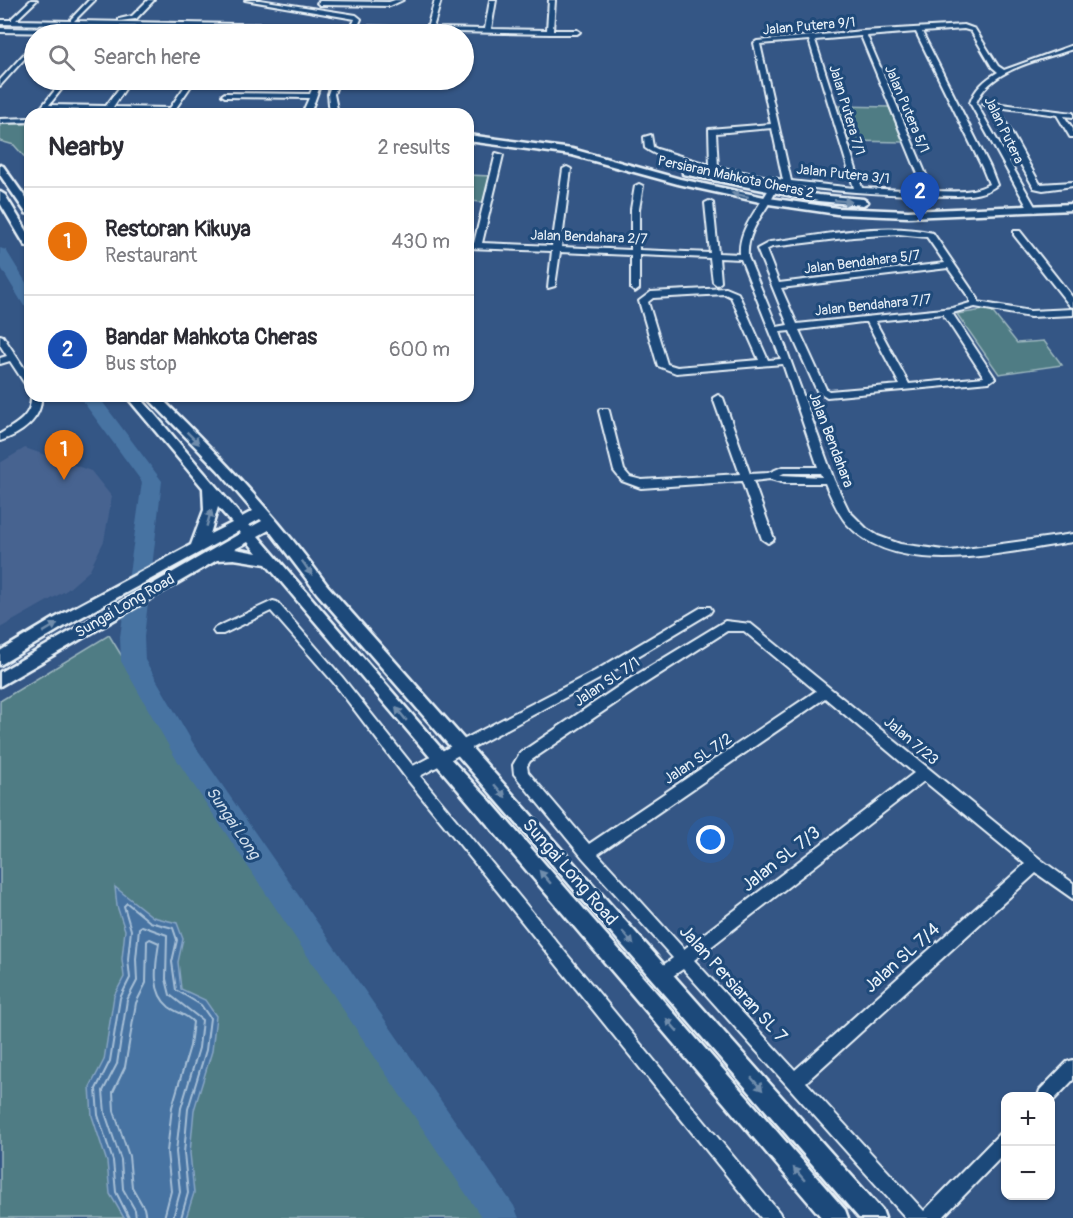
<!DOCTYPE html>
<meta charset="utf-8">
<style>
:root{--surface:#fff;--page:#f2f2f3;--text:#2b2b33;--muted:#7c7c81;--line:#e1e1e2;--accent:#8a5d65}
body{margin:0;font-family:Pangolin,sans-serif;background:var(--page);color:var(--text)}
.controls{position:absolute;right:18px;bottom:18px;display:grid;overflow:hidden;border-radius:12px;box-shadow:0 2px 4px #0004}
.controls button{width:54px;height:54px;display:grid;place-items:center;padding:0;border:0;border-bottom:2px solid var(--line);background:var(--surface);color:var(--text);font:30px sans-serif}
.you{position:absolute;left:711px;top:840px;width:21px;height:21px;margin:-15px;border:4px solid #fff;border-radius:50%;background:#1a73e8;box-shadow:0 0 0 9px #1a73e833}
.badge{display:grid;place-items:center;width:39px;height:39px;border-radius:50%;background:var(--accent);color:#fff;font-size:20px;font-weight:700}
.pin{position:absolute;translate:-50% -50px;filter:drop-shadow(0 2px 3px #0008)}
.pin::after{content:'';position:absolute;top:32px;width:21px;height:18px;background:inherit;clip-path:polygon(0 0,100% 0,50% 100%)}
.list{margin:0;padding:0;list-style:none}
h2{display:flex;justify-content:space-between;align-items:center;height:78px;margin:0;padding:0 24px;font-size:26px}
h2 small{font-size:20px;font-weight:400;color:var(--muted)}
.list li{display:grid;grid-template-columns:39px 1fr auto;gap:18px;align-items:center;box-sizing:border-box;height:108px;padding:0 24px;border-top:2px solid var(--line)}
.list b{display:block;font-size:22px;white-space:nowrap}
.list p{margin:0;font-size:20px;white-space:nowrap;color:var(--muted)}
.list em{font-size:20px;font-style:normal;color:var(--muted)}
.icon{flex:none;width:33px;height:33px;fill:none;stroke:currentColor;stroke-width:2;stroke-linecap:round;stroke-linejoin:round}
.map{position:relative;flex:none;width:1073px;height:1218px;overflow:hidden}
.search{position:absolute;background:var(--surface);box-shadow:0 2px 4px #0004;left:24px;top:24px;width:450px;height:66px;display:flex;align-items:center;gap:15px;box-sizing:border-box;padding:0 21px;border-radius:33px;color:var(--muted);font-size:22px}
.panel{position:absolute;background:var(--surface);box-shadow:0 2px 4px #0004;left:24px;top:108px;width:450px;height:294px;border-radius:18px}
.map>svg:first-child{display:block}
.built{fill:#476390}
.green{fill:#4f7c84;stroke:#9cb6be;stroke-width:1.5}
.water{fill:#4673a2;stroke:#87a5c4;stroke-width:1.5}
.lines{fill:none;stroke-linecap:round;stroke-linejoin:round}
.shore{stroke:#a7bfd6;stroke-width:2}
.river{fill:#4673a2;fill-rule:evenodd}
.minor-casing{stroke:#e8f1f8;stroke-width:4}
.tertiary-casing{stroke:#e8f1f8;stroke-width:5}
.minor{fill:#1f4a7a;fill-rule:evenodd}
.tertiary{fill:#1f4a7a;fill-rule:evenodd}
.oneway{fill:#6f8dac}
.labels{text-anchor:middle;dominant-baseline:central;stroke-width:6;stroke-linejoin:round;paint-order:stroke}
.far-street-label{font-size:14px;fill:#e8f1f8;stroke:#1f4a7a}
.street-label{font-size:15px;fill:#e8f1f8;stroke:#1f4a7a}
.water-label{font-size:16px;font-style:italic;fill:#d0deeb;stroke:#1f4a7a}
.near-street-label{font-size:18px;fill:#e8f1f8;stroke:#1f4a7a}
</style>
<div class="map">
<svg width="1073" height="1218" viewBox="0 0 1073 1218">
<rect width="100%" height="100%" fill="#345685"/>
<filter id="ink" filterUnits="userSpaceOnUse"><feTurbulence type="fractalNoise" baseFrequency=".0167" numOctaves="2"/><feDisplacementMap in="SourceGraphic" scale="12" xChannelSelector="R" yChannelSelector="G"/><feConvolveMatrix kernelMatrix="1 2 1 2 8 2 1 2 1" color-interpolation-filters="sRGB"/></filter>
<g filter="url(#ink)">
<!-- built -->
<path class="built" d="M25 448 91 471 112 497 104 541 89 571 67 590 0 628V463Z"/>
<!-- green -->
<g class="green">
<path d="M839 106 889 107 903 142 850 141Z"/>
<path d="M49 109 190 112 189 114H45Z"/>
<path d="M0 124H30V163L14 145 0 141Z"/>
<path d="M468 175 490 176 483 202 468 201Z"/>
<path d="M990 309 1017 343 1044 341 1062 365 999 374 957 314Z"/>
<path d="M109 635 194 775 489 1218H0V701Z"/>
</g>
<!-- water -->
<path class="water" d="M115 887 153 917 177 923 183 939 178 962 181 989 205 1000 216 1016 212 1051 194 1110 190 1153 194 1193 186 1218H124L110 1194 107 1162 92 1116 90 1087 104 1060 114 996 124 977 122 959 125 930 117 906Z"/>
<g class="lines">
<!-- shore -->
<g class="shore">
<path d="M129 1218 116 1192 113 1161 98 1115 96 1089 110 1061 120 998 130 978 128 959 131 930 124 906 127 903 150 922 173 928 177 940 172 962 176 990 201 1005 210 1018 206 1050 188 1109 184 1153 188 1193 181 1218"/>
<path d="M136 1218 135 1210 123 1189 121 1160 105 1113 103 1091 117 1064 127 1000 137 981 136 959 139 928 142 926 167 935 166 979 170 995 202 1020 199 1048 181 1108 176 1152 180 1192 173 1218"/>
<path d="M146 1218 144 1208 132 1187 129 1156 114 1111 113 1092 125 1067 136 1003 146 983 147 941 150 939 159 943C156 963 150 992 169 1007 177 1013 186 1014 193 1022L190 1046 172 1107 167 1152 171 1191 164 1218"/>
</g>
<!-- river -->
<g class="river">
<path d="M0 248 6 250 30 289V307L24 306 0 266Z"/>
<path d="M79 396H98L162 481 144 637 145 660 193 743 514 1206 519 1218H482L175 757 121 661 120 637 142 482Z"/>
</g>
<defs>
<g id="minor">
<path d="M31 0H37L16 20 71 21V19L89 0H95L74 21 352 26 355 19 245 0H260L356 15 361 19 358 26 427 28 435 0H441L433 28 485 29 490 0H496L491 29 547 30 549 0H555L553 30H577L580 32 577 34H550L357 30 355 34H352L351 30 0 24V20H12V18Z"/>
<path d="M148 0H154L136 19 119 21V19L132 16Z"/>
<path d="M395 0H403L390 6 320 5 317 3 320 1 389 2Z"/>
<path d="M964 25 975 29 998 66 1004 70 1073 45V49C1041 60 990 68 976 103L1037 210 1036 212 1029 210 970 103C975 88 985 80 998 72L992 67 971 31 964 29 922 32 990 167 997 185C986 194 971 195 957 196 866 195 776 189 688 164 674 160 657 157 645 148L644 137 651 135 653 147 657 149 710 165 709 129 771 124 754 43 757 41 863 31ZM916 32 982 167 989 184C972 194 951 191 933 191L867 36ZM861 36 925 191 862 188 815 40ZM809 40 854 188 791 181 760 44ZM772 128 783 180 718 167 716 133Z"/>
<path d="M0 28 122 30 125 32 122 34 0 32Z"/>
<path d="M34 43V48L0 86V80Z"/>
<path d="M63 80H69L49 105 106 106 125 80H131L113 107 170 108 189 80H195L174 111 172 112 46 109 43 112H39V110Z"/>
<path d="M316 80H322L310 114H302L309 98 225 97 222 95 225 93 310 94Z"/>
<path d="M333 80H339L334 94 338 114H330L328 94Z"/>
<path d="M986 102 1073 113V117L1064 116 1073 129V137H1070L1057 115 997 107 1040 184 1073 182V186L1043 190 1034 188 989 107 983 104Z"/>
<path d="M30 118V122L0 123V119Z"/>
<path d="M496 153 503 155 482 243 552 246 563 169 567 167 571 169 561 247 631 250V209L635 186 639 184 643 186 639 209V250L710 253 705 203 709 201 713 203 718 253 740 254C738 229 759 208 770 187H776L777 189C766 213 746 229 748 257L777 327 788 325 757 249 770 242C822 236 881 221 933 233L978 299V302L1030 311 1073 309V315L1030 317 975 307 952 313 995 378 989 382 827 397 817 391 790 331 780 332 834 480 849 511 867 529 878 536 900 544 951 551 1073 534V542C1007 551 899 581 847 524 837 512 831 497 825 483H785L770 479 753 481 774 539 768 543 762 539 742 481 641 488 622 481 614 471 599 411 600 409H608L609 411 624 470 630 477 642 480 740 474 713 398 718 395 723 398 750 474 768 473 782 467H818L783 364 676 373 658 366 639 301 651 292 726 288 738 293 768 360 781 359 741 259 719 258 721 282 717 285 713 282 710 258 639 255V289L635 292 631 289V255L560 252 555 286 548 288 552 251 468 248V242L474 243ZM898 234 927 237 945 263 779 283 766 250 772 247 853 237ZM948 268 970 299V303L953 308 797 324 781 288ZM725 294 731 297 759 360 677 367 667 364 648 302 653 298ZM943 314 984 377 909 384 875 321ZM862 322H867L900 385 829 391 826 389 799 330ZM784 473H820L822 477 780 475Z"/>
<path d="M1014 231H1020L1073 298V307L1070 306 1014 235Z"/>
<path d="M0 335 3 336 30 377V388L27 387 10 361 0 364V358L7 356 0 345Z"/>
<path d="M31 396H41C43 419 20 435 0 441V434C16 424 32 417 31 396Z"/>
<path d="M273 601 277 602 342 677 413 766 595 671 702 607H710L712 610 710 613 603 677 420 776 779 1212 782 1218H761L406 778 334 683 271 611 223 634H215L213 631 215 628Z"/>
<path d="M725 621 751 624 1040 859 1073 883V899L1036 873 806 1082 924 1211 1000 1133 1006 1131V1152L942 1218H906L683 969 661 984 655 981 653 976 655 971 673 958 583 858 514 774 513 765 520 753 628 680ZM727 631H744L816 691 589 844 528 772 527 766 530 761 638 688ZM825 698 914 773 684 949 598 854ZM924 781 1025 864 795 1070 694 960Z"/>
<path d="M1073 1060V1080L1052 1102 1050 1103V1096H1038L1040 1090 1067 1062Z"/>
</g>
<g id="tertiary">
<path d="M468 135 572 149 680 179 769 198 837 208 908 211 1073 204V210L908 217 837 214 769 204 678 184 572 155 468 141Z"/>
<path d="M0 165 3 166 30 204V214L26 213 0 175Z"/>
<path d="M686 169 818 195 863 199 868 202 863 205 818 201 683 174V170Z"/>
<path d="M0 192 5 195 30 236V248L25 245 0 203Z"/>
<path d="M126 396H139L242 517 253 511 218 470 146 396H159C220 456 277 516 327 585L882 1210 885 1218H859L317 593 269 530 258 536 445 753 491 802 845 1210 848 1218H822L266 564 234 559 217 560 0 686V672L241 533 239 531 65 626 0 665V651L55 618 191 545 204 510 203 488ZM218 507 232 523 210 534ZM260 519 262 521 251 527 249 525ZM248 542 257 553 235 549Z"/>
</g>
</defs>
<!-- minor casing -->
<use href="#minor" class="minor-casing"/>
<!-- tertiary casing -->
<use href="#tertiary" class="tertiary-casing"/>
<!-- minor -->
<use href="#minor" class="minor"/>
<!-- tertiary -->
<use href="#tertiary" class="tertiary"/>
</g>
<!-- one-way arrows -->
<defs><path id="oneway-solid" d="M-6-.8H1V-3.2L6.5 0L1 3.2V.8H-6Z" transform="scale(1.5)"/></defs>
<g class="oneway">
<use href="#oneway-solid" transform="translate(740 195) rotate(-167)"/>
<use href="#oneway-solid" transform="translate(843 201) rotate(5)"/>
<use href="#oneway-solid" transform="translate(193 438) rotate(45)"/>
<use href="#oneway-solid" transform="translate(209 518) rotate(-74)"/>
<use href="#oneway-solid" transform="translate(307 568) rotate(55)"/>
<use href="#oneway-solid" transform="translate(50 628) rotate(-31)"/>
<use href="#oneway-solid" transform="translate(401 714) rotate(-130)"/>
<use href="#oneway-solid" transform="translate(500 791) rotate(49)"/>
<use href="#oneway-solid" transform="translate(545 877) rotate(-131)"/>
<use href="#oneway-solid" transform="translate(628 938) rotate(49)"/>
<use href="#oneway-solid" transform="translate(672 1025) rotate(-131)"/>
<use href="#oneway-solid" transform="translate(757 1084) rotate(49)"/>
<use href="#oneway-solid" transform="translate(799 1174) rotate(-131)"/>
</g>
</g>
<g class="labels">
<!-- far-street labels -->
<g class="far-street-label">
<text transform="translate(809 26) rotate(-5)">Jalan Putera 9/1</text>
<text transform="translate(907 109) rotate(67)">Jalan Putera 5/1</text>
<text transform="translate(847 110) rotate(73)">Jalan Putera 7/1</text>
<text transform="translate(1004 130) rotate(64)">Jalan Putera</text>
<text transform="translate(843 174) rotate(6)">Jalan Putera 3/1</text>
<text transform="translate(736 177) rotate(12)">Persiaran Mahkota Cheras 2</text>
<text transform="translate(589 237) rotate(2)">Jalan Bendahara 2/7</text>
<text transform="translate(862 262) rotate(-7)">Jalan Bendahara 5/7</text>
<text transform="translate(873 305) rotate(-6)">Jalan Bendahara 7/7</text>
</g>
<!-- street labels -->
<g class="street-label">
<text transform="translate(831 440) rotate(69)">Jalan Bendahara</text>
<text transform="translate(125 606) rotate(-30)">Sungai Long Road</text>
<text transform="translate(607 682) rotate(-34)">Jalan SL 7/1</text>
<text transform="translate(911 741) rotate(40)">Jalan 7/23</text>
<text transform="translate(698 759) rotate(-34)">Jalan SL 7/2</text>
</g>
<!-- water labels -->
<g class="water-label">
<text transform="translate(233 823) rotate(56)">Sungai Long</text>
</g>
<!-- near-street labels -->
<g class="near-street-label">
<text transform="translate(781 859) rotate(-38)">Jalan SL 7/3</text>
<text transform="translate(570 872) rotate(49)">Sungai Long Road</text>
<text transform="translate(902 958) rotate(-42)">Jalan SL 7/4</text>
<text transform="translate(733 984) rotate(48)">Jalan Persiaran SL 7</text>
</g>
</g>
</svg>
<div class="controls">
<button>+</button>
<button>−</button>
</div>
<div class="you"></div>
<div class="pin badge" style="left:64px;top:480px;background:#e8710a">1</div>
<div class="pin badge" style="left:920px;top:222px;background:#1a4fb4">2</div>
<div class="search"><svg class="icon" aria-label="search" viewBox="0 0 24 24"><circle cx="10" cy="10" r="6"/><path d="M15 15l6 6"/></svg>Search here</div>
<section class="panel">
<h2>Nearby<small>2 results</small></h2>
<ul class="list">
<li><span class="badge" style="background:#e8710a">1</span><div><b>Restoran Kikuya</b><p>Restaurant</p></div><em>430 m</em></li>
<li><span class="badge" style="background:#1a4fb4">2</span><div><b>Bandar Mahkota Cheras</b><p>Bus stop</p></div><em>600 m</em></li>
</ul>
</section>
</div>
